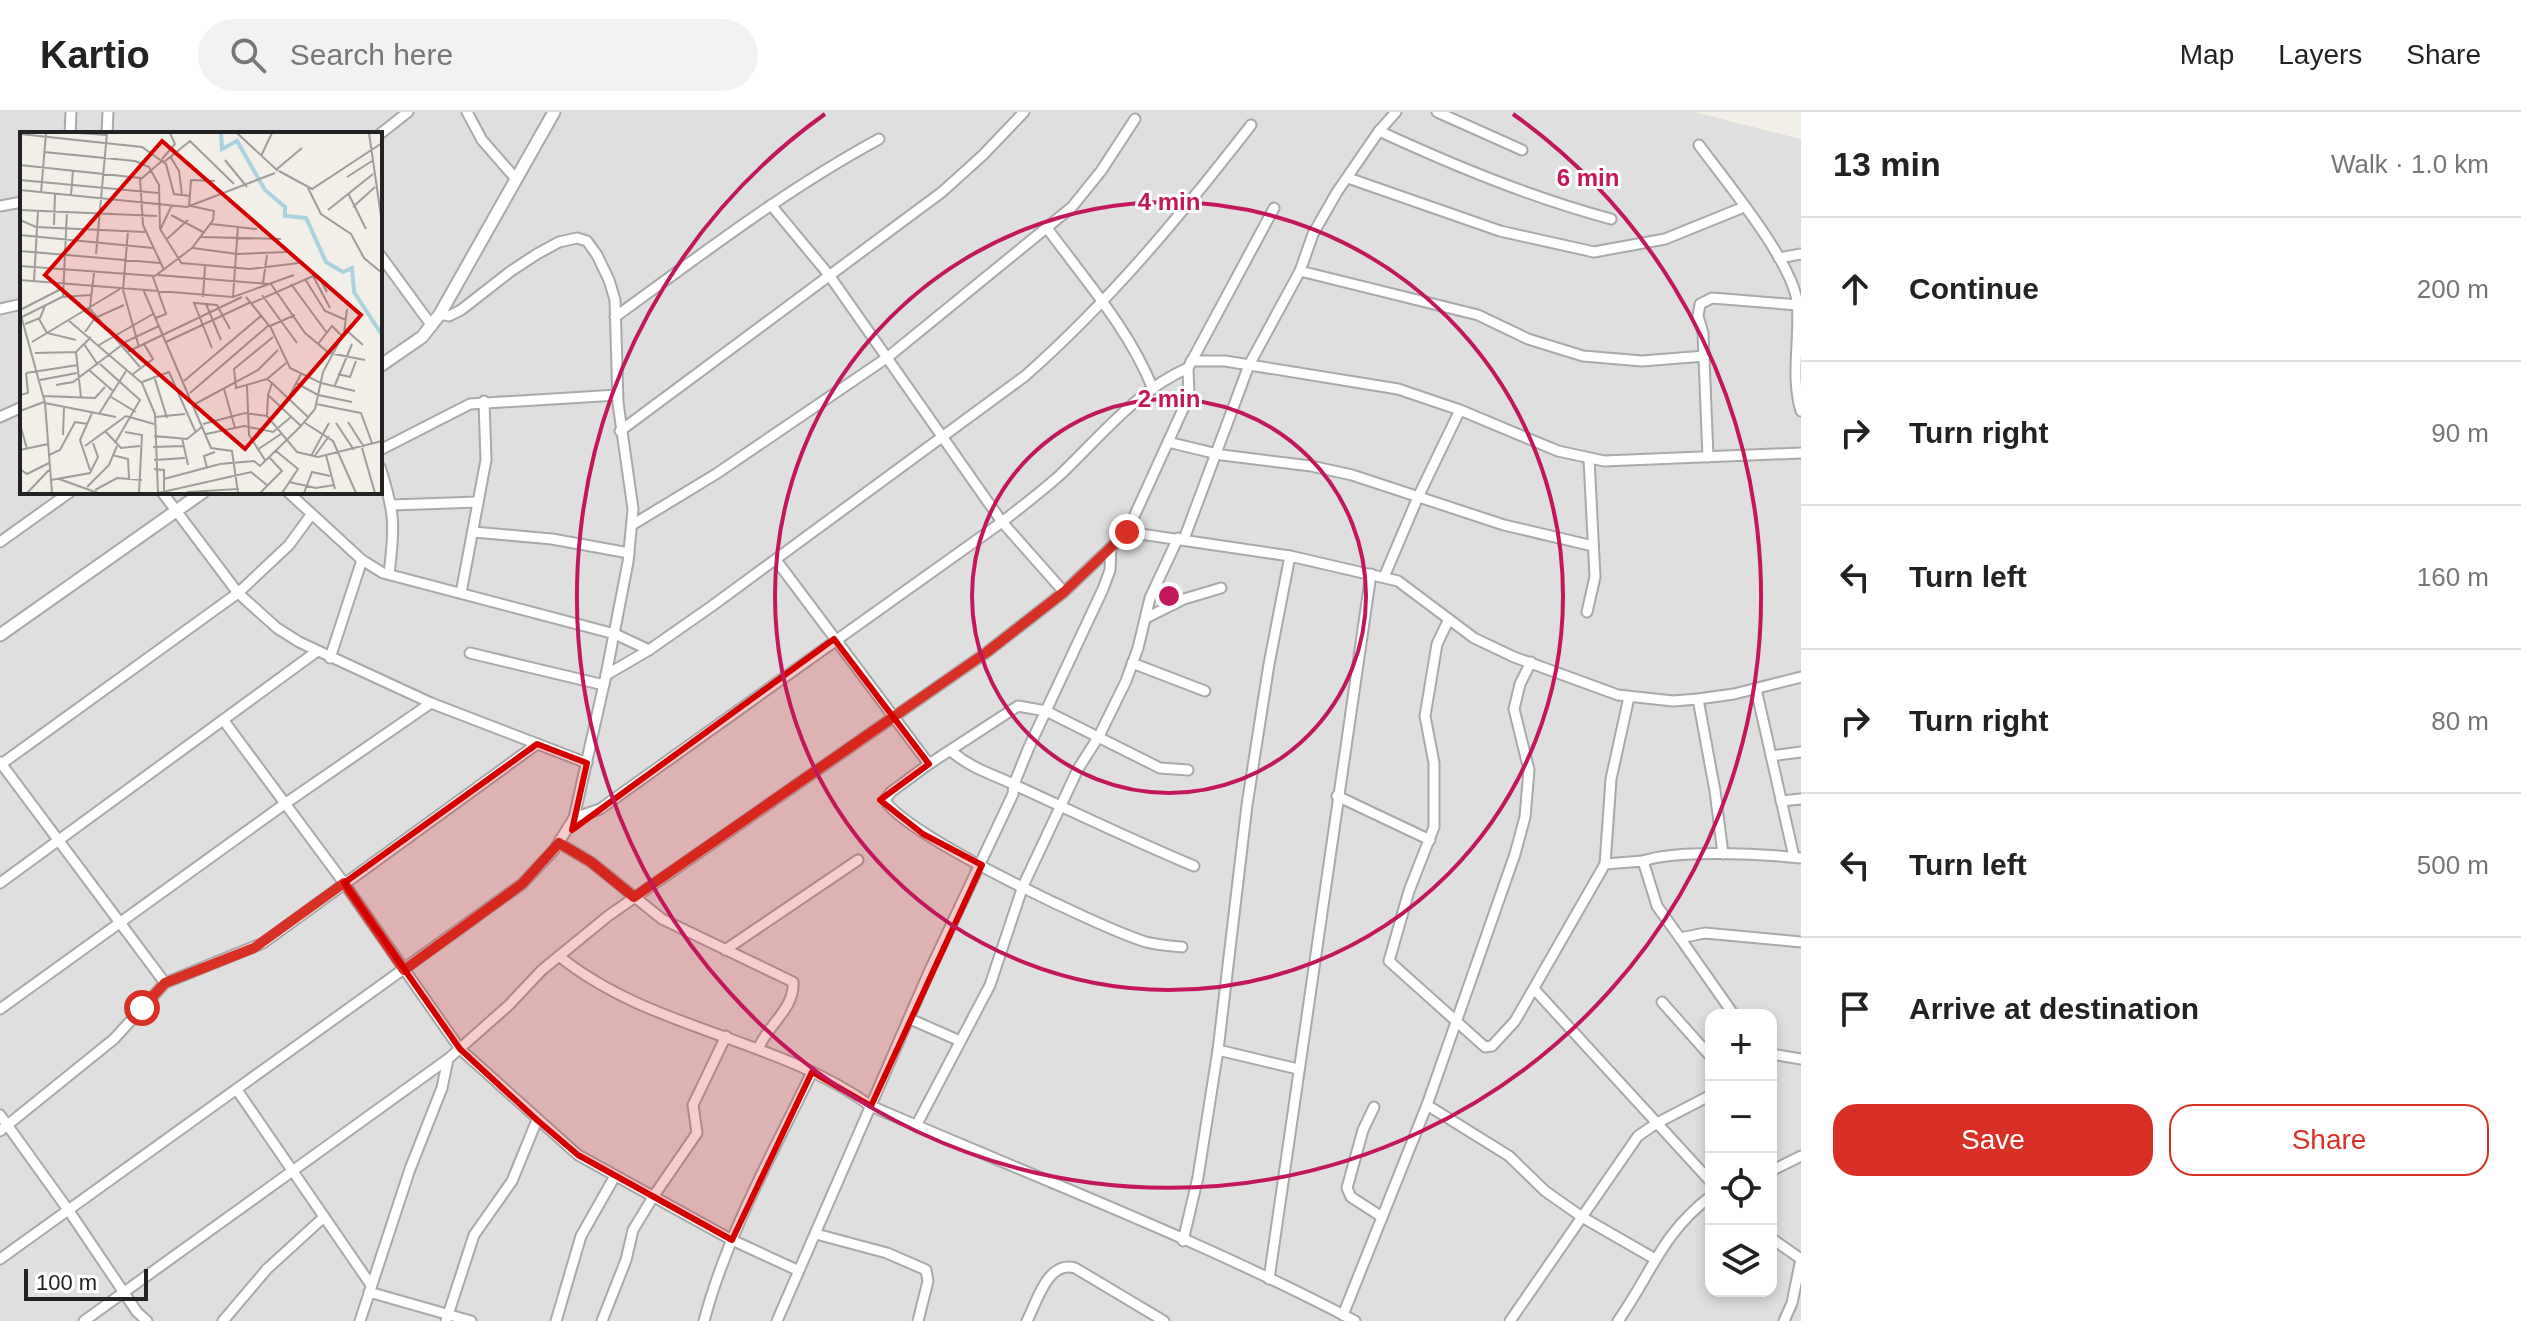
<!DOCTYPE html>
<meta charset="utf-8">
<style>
:root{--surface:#fff;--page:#f2f2f2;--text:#222;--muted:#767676;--line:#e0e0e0;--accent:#d93025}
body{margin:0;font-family:Helvetica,sans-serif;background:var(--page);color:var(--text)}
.controls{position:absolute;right:24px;bottom:24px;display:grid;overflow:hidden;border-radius:16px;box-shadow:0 4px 12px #0003}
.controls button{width:72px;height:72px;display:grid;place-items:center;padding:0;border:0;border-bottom:2px solid var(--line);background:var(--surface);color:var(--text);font:40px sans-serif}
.scale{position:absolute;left:24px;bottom:20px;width:124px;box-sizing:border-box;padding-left:8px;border:4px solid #222;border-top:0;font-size:22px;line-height:28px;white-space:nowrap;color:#222;-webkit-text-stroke:6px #fff;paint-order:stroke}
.stop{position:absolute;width:24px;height:24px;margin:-18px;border:6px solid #d93025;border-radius:50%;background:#fff}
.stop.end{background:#d93025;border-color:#fff;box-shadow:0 2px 8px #0008}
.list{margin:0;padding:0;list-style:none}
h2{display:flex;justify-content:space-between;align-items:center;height:104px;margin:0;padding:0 32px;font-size:34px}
h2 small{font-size:26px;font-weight:400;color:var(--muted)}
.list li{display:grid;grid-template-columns:52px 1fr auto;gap:24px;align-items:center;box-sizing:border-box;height:144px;padding:0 32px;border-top:2px solid var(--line)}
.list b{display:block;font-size:30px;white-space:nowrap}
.list em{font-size:26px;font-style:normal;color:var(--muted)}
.actions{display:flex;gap:16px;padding:24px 32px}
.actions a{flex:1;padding:18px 0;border:2px solid var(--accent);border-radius:24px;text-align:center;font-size:28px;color:var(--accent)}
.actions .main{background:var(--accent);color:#fff}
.icon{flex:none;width:44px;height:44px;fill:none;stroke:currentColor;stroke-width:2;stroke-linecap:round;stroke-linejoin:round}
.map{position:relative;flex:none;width:1801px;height:1209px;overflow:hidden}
header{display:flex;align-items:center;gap:48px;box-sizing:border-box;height:112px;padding:0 40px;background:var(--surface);border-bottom:2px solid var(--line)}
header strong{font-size:38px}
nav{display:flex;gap:44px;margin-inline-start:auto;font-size:28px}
.search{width:560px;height:72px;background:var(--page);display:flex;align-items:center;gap:20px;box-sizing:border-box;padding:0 28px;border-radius:44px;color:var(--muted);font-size:30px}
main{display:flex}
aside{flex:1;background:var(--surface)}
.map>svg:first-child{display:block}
.residential{fill:#e0dfdf;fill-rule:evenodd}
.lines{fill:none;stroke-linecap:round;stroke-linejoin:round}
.minor-casing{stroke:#a9a9a9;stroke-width:13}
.tertiary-casing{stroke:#a9a9a9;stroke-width:15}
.minor{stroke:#fff;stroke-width:9}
.tertiary{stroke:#fff;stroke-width:11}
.route{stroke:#d93025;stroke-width:10}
.marked{fill:#d40000;fill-opacity:0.2;stroke:#d40000;stroke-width:6;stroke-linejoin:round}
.ring{fill:none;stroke:#c2185b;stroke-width:4}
.inset-river{fill:none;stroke:#aad3df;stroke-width:4}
.inset-road{fill:none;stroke:#9f9d99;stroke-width:2}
.view{fill:#d40000;fill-opacity:0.15;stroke:#d40000;stroke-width:4}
.inset-edge{fill:none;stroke:#222;stroke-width:4}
.centre{fill:#c2185b;stroke:#fff;stroke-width:4}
.ring-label{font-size:24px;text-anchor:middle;font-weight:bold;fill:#c2185b;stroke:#fff;stroke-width:6;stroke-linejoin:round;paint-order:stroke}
</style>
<header>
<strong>Kartio</strong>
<div class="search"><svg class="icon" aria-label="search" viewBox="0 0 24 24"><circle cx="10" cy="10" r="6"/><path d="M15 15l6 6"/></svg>Search here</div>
<nav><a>Map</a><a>Layers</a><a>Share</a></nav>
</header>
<main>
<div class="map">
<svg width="1801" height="1209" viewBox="0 0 1801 1209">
<rect width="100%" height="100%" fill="#f2efe9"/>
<!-- residential -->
<path class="residential" d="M0 0H1694L1801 27V1209H0ZM22 22H380V380H22ZM1711 903H1771V1179H1711Z"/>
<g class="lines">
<defs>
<g id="minor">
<path d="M467 0 482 28 516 67"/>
<path d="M1437 0 1522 38"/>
<path d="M1379 19C1455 54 1530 85 1611 107"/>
<path d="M70 22 71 0"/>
<path d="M107 22 108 0"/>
<path d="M380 22 408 0"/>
<path d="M1699 33C1726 70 1789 145 1797 188 1801 224 1790 264 1801 299"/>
<path d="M1348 66 1500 119 1594 140 1665 127 1744 95"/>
<path d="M771 93 829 163 1002 410 1064 480"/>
<path d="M0 94 22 90"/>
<path d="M1047 116C1085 168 1129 217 1153 277"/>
<path d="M380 143 432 214"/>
<path d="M1779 146 1801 142"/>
<path d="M1300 159 1478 203 1528 227 1583 244 1642 249 1705 244"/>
<path d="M0 197 22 192"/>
<path d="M615 205C701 143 785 78 879 27"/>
<path d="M1191 249H1225L1398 277 1460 298 1558 339 1604 349 1801 341"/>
<path d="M0 305 22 295"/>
<path d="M620 319 942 80 983 43 1024 0"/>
<path d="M1168 330 1222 343 1311 354 1352 363 1504 413 1593 434"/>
<path d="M380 338 470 292 617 283"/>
<path d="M1708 345 1703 221 1698 204 1700 192 1712 186 1798 193"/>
<path d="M380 355C395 401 395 414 389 462"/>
<path d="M162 380 238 481 277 516 299 530 431 591 587 651"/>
<path d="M288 380 362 448 383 461 615 522 649 538"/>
<path d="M392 393 478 390"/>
<path d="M632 413 716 362 888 245 1072 95 1101 59 1135 7"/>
<path d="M473 420 552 427 629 441"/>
<path d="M1127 420 1290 444 1398 469 1474 526 1514 545 1618 583 1673 589 1698 587 1734 582 1801 565"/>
<path d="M1184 427 1249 253 1300 159 1313 122 1337 80 1379 19 1396 0"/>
<path d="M0 430 70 380"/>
<path d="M776 448 929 652"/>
<path d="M1384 465 1418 385 1460 298"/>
<path d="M461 481 486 348 484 289"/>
<path d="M1587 500 1595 465 1589 347"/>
<path d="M1146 506 1184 487 1221 476"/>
<path d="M1448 509 1437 532 1425 604 1434 651V715L1409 779 1389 849 1485 935 1492 934 1515 909 1605 752 1611 667 1629 585"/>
<path d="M470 541 604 573"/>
<path d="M330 546 362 448"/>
<path d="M1132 551 1205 579"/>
<path d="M606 563 649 538 712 494 1025 264C1111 188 1181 103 1251 13"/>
<path d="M1756 577 1794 745"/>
<path d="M1698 587 1715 679 1723 742"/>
<path d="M224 609 344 771 460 937 578 1043 732 1128 797 1158"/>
<path d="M951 639C975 659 991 661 1017 674 1076 701 1134 729 1194 754"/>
<path d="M1771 644 1801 640"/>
<path d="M0 650 165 871"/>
<path d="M0 653 238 481 289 433 311 403"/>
<path d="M1337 684 1430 728"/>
<path d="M1781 689 1801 687"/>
<path d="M574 706 600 697 1002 410C1021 395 1041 380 1060 363 1099 326 1137 278 1188 256L1274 96"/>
<path d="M559 731 591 750 662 807 793 870C795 896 768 913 759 935"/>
<path d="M1643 749C1679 737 1762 742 1801 746"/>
<path d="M1605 752 1643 749 1657 794 1680 826 1705 821 1801 830"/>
<path d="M0 771 316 540"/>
<path d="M1680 826 1734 903"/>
<path d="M1182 835C1170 834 1157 833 1146 830 1101 816 904 723 885 688L891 680 929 652 1018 594 1046 599 1160 656 1188 658"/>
<path d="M725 838 858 748"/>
<path d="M559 844C650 918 775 925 871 994 1032 1064 1199 1127 1355 1209"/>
<path d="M1534 877 1711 1070"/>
<path d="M1662 890 1711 945"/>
<path d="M0 897 286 691 431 591"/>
<path d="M910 907 960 929"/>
<path d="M1218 938 1298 957"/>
<path d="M1771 942 1801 947"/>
<path d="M237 978 371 1173"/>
<path d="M1427 993 1509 1044 1545 1079 1582 1105 1655 1147"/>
<path d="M1374 995 1363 1018 1347 1076 1351 1085 1382 1105"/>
<path d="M0 1003 69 1099 137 1200 147 1209"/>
<path d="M916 1014 990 873 1023 774 1078 657 1099 624 1126 569 1138 536 1150 486 1178 426"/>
<path d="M0 1019 114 927 165 871 263 831 537 632"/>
<path d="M1771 1059 1801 1044"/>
<path d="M816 1122 887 1141 926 1158 928 1169 918 1209"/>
<path d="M1771 1126 1801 1147"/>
<path d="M1183 1129 1198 1065 1218 938 1247 693 1269 552 1290 444"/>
<path d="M0 1147 522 772 554 738 574 706 606 563 628 450 633 397 618 291 615 188 609 168 597 143 587 129 577 126 559 130 537 142 511 159 461 198 449 204 440 202"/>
<path d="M1269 1167 1371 462"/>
<path d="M369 1180 471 1209"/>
<path d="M1343 1203 1427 993 1515 742 1525 705 1529 658 1514 597 1520 572 1531 550"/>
<path d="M84 1209 448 947 509 893 542 858 608 804 987 540 1064 480 1127 420 1189 284 1188 256"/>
<path d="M223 1209 267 1157 324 1105"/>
<path d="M360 1209 410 1057 442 976 448 947"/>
<path d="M446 1209 474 1123 512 1069 537 1008"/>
<path d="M556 1209 581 1124 615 1064"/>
<path d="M602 1209 626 1148 633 1118 653 1085 697 1021 693 993 726 924"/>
<path d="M704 1209C727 1122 773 1041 812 960"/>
<path d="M777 1209 929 860 1013 682 1014 672 1029 635 1103 477 1110 458 1111 435"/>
<path d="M1027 1209C1037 1189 1048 1148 1075 1156L1164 1209"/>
<path d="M1510 1209 1638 1024 1657 1011 1711 983"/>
<path d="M1618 1209C1652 1161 1661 1122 1711 1084"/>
<path d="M1784 1209 1792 1191 1801 1147"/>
</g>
<g id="tertiary">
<path d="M380 254 422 225 440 202 554 0"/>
<path d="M0 523 203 380"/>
</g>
</defs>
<!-- minor casing -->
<use href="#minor" class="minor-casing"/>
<!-- tertiary casing -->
<use href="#tertiary" class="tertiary-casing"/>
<!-- minor -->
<use href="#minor" class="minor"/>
<!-- tertiary -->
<use href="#tertiary" class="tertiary"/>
</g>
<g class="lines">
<!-- route -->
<path class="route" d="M142 896 165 871 254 836 344 771 404 858 522 772 559 731 591 750 634 785 987 540 1064 480 1127 420"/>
</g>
<!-- marked area -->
<path class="marked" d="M834 527 929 652 880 688 923 722 982 753 871 994 812 960 732 1128 578 1043 537 1008 460 937 344 771 537 632 587 651 572 718Z"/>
<!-- distance rings -->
<g class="ring">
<circle cx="1169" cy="484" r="197"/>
<circle cx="1169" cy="484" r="394"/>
<path d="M1513 2A592 592 0 1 1 825 2"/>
</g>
<!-- overview -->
<g transform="translate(20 20)">
<rect width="362" height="362" fill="#f2efe9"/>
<path class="inset-river" d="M201 1 202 17 217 9 245 58 265 75V84L286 86 306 130 323 140 332 136 334 160 362 203"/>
<path class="inset-road" d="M58 1 87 3M217 1 258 39M349 1 362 91M0 2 122 15 146 32 154 62 170 64M24 20 115 29 129 35 139 53 140 97 162 132M150 24 159 39 162 63M241 24 252 1M142 27 155 12 150 1M205 28 227 55M144 30 170 9 214 52M0 33 120 46 123 93 144 138M257 37 282 16M259 39 292 57 362 11M327 45 352 29M121 47 143 28M0 48 138 61M288 56 301 82 331 102 344 126 362 141M0 58 167 75 255 41M21 61 26 1M328 61 346 97M51 64 53 38M169 75 171 48 195 49M333 75 355 55M0 78 137 84M308 78 353 42M151 83 183 100M0 88 16 95 125 100M191 92 237 97M34 93 35 62M140 98 152 73M108 99 103 158 119 215M0 103 133 116M181 105 261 107M147 107 168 88M173 116 217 122 267 120M0 119 140 131M76 122 87 1M161 131 230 137 279 131M0 134 135 144 172 116 193 88 194 79 171 74M138 143 249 152 274 143M293 144 310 176M133 145 146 182 136 186M285 147 305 179 326 188M0 148 213 165 249 152M14 149 18 79M243 151 247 123M251 152 285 201 309 221 345 228M271 152 307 201M123 157 191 316 212 319 218 361M242 163 277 211M43 165 47 79M183 165 185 134M213 165 218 94M226 165 251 196 270 236 301 251 335 259M232 171 293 144 299 145 307 160M186 172 201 208M70 175 74 141M69 176 120 235M0 178 41 157M0 180 25 271 32 361M2 185 42 165 71 163M19 187 27 201 56 208M48 188 122 251 135 282 138 361M5 192 20 186 25 174M250 194 275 183M325 197 343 213M65 200 75 186 104 173M253 205 214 237 216 256 247 247 266 231M12 210 100 157M146 210 231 170M64 212 78 233M298 212 312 194 322 204M79 213 133 182M192 216 174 171 197 173 210 197M56 220 61 265M107 220 222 165M15 221 56 220 71 205M80 232 120 268 95 311M69 238 93 259M6 241 58 233M113 242 133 227 124 212M318 242 330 245 336 229M134 244 147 286M247 247 252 251 248 263 281 294 295 277 303 240 324 201 327 177M20 248 57 241M164 249 242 183M122 250 149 240 176 301M252 251 289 286M276 251 298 263 332 270M36 253 53 250 107 209 139 194M315 253 332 212M227 254 229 303 245 328M204 257 215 296M170 261 249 193M0 263 8 261 6 241M248 263 247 284 277 320 298 325 362 309M23 264 75 266 85 255M91 265 116 280M269 265 281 242M25 271 96 285M175 272 238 238 258 218M296 272 341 281 352 311M0 279 24 270M79 282 106 239M135 285 165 282M328 290 344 315M285 291 313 309 336 361M316 291 334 318M0 292 7 317M183 292 225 281 247 284M85 299 101 316 120 314M105 300 122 303 119 361M186 302 224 294 253 300 271 285M43 303 44 276M134 304 167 307 183 294M162 306 168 333M65 314 106 284 134 292M133 315 163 314M342 316 355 361M0 318 28 312M237 318 261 302M256 319 278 337 262 361M29 323 40 318 55 290 68 292M92 323 108 327 109 347M306 323 315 357M291 324 309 291M294 325 309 304M134 328 165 326M187 336 184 324 195 320M0 337 7 342 29 331M134 337 144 338V359M70 338 60 308 72 281M39 347 78 361M144 347 200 332 234 329 240 334 281 294M31 348 70 341 78 325 73 311M269 350 296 356 314 353M67 355 89 333 97 314M75 358 97 346 122 348M167 360 219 357M7 361 29 338M138 361 231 340 248 354M240 361 262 339 249 325M284 361 292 340 310 344"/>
<path class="view" d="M142 9 341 183 225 317 25 143Z"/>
<rect width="362" height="362" class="inset-edge"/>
</g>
<circle cx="1169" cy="484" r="12" class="centre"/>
<g class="ring-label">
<text x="1588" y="74">6 min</text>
<text x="1169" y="98">4 min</text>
<text x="1169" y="295">2 min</text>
</g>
</svg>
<div class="controls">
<button>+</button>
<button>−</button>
<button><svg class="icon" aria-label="locate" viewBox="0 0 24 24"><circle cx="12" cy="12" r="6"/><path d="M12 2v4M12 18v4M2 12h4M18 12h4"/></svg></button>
<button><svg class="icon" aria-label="layers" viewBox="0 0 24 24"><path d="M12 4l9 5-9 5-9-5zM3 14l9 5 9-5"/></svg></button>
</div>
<div class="scale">100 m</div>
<div class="stop" style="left:142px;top:896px"></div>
<div class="stop end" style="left:1127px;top:420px"></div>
</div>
<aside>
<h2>13 min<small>Walk · 1.0 km</small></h2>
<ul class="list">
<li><svg class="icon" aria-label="ahead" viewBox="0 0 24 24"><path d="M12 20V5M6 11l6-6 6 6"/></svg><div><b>Continue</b></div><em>200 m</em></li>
<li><svg class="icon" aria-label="right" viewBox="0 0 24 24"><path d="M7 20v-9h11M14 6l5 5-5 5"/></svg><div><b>Turn right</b></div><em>90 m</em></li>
<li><svg class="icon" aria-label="left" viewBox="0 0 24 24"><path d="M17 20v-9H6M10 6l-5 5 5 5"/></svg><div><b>Turn left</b></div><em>160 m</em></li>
<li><svg class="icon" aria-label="right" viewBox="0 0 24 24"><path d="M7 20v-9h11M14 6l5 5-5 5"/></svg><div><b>Turn right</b></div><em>80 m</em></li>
<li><svg class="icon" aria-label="left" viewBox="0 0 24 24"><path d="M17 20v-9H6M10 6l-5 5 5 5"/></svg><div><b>Turn left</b></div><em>500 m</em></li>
<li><svg class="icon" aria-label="arrive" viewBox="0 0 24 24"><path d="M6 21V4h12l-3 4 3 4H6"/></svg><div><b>Arrive at destination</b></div></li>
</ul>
<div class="actions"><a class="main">Save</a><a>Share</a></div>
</aside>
</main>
